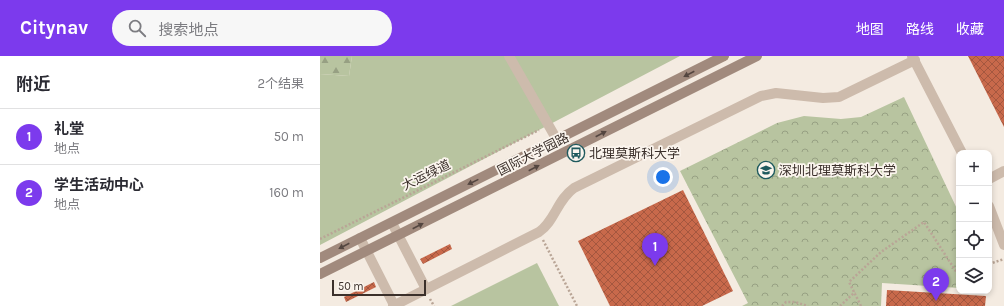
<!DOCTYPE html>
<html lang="zh">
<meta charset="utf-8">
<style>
:root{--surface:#fff;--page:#f7f7f7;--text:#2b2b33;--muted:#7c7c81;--line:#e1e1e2;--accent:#7c3aed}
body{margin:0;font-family:Karla,"Noto Sans SC",sans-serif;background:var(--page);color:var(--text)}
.controls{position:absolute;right:12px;bottom:12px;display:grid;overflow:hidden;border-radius:8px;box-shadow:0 2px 6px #0003}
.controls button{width:36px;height:36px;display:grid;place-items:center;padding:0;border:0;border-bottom:1px solid var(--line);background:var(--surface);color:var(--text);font:20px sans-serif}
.scale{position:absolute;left:12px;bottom:10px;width:94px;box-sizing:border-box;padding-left:4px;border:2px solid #3b302b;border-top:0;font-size:11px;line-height:14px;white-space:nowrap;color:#3b302b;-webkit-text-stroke:3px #fbf5ee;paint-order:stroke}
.you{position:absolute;left:343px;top:121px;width:14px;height:14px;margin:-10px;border:3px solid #fff;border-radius:50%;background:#1a73e8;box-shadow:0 0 0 6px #1a73e833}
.badge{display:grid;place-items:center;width:26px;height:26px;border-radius:50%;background:var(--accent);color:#fff;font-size:13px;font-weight:700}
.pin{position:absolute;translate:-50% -33px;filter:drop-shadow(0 1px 2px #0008)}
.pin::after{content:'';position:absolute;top:21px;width:14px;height:12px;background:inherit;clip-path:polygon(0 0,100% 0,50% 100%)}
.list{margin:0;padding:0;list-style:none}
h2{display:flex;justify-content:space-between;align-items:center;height:52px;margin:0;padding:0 16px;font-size:17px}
h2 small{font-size:13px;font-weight:400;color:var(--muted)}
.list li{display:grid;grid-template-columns:26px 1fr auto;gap:12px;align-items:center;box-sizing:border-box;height:56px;padding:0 16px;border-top:1px solid var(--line)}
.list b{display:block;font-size:15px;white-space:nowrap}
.list p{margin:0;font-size:13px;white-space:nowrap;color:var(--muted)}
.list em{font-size:13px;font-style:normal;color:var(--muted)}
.icon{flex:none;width:22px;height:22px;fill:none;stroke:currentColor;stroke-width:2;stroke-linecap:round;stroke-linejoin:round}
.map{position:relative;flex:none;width:684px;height:250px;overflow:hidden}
header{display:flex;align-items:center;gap:24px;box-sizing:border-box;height:56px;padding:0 20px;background:var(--accent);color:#fff}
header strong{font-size:19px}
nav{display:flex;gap:22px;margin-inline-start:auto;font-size:14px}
.search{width:280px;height:36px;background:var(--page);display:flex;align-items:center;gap:10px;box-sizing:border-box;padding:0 14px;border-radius:22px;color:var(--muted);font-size:15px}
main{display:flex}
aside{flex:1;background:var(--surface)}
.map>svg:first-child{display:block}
.grass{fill:#b8c4a0}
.forest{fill:url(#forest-firs)}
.park{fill:url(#park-crowns)}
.building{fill:url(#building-cross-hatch)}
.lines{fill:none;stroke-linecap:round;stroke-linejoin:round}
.path{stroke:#b9a596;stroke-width:2.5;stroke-dasharray:2 2;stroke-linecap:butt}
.street{stroke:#cdbbac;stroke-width:10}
.secondary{stroke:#a18a7d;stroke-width:10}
.oneway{fill:#544640}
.labels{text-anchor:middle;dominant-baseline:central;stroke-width:3.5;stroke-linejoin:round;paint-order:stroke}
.poi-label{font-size:13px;fill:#3b302b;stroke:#fbf5ee;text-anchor:start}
.street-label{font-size:13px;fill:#3b302b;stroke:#fbf5ee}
</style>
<header>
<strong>Citynav</strong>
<div class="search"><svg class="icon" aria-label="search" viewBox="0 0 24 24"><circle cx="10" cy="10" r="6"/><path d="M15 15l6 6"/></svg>搜索地点</div>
<nav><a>地图</a><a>路线</a><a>收藏</a></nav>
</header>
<main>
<aside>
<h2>附近<small>2个结果</small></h2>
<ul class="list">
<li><span class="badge">1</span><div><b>礼堂</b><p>地点</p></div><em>50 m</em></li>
<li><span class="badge">2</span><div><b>学生活动中心</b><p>地点</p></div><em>160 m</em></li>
</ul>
</aside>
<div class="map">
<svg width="684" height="250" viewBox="0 0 684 250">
<defs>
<pattern id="forest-firs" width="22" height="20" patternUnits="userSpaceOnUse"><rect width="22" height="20" fill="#b8c4a0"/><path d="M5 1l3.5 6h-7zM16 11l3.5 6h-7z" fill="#97a083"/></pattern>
<pattern id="park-crowns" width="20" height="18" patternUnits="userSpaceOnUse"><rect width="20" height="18" fill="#b8c4a0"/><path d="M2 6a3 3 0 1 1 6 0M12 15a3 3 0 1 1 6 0" fill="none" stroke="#97a083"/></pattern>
<pattern id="building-cross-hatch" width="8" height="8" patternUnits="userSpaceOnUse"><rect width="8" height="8" fill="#c8694b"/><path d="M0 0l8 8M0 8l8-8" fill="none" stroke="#a4573f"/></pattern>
</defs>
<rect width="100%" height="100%" fill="#f4ebe1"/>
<!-- grass -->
<g class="grass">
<path d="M32 0H360L0 189V18L29 20Z"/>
<path d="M217 207 239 250H131Z"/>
</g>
<!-- forest -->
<path class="forest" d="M0 0H32L29 20 0 18Z"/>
<!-- park -->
<path class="park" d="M584 41 639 157V232L562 227 561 250H422L428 247 360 115 457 67 484 60 521 63 541 61Z"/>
<!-- building -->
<g class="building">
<path d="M648 0H684V71Z"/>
<path d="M363 134 413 235 382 250H290L258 185Z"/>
<path d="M130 188 132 193 103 208 100 203Z"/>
<path d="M54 226 56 231 26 246 24 241Z"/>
<path d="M567 234 666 240 665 250H566Z"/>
</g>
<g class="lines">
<!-- path -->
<g class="path">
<path d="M0 183 219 74"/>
<path d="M223 184 257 250"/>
<path d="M669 208 684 203"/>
<path d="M110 243 114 250"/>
<path d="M462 250 466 246H475L488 250"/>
<path d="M520 250 535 236"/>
<path d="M541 250 529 226 561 196 604 166 637 217H639"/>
</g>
<!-- street -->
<g class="street">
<path d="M189 0 237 84"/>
<path d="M592 0 642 97"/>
<path d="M669 123 684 115"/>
<path d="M669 150 684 189"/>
<path d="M72 167 106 233"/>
<path d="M40 182 74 249"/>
<path d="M73 250 219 176C235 165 237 144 254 132L441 40 456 37 503 42 519 41 595 4"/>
</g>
<!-- secondary -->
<g class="secondary">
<path d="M0 202 404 0"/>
<path d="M0 218 437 0"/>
</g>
</g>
<!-- one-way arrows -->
<defs><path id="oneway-solid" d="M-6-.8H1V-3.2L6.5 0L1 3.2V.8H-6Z"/></defs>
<g class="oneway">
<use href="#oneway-solid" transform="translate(369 18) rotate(153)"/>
<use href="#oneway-solid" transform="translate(281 78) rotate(-27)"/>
<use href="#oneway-solid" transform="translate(214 112) rotate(-27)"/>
<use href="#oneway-solid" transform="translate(153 126) rotate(154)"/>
<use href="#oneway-solid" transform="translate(98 170) rotate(-27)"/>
<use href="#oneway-solid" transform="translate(24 190) rotate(153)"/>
</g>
<!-- icons -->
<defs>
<symbol id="bus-ring" viewBox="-11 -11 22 22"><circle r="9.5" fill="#fbf5ee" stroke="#1f5a5e" stroke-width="1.5"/><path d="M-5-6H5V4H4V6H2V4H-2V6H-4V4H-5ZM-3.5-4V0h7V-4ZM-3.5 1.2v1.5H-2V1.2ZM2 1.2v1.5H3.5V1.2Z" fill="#1f5a5e"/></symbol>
<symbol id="university-ring" viewBox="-11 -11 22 22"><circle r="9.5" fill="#fbf5ee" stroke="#1f5a5e" stroke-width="1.5"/><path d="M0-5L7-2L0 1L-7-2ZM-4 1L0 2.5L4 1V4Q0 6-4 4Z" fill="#1f5a5e"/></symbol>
</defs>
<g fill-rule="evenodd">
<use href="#bus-ring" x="246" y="87" width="20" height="20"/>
<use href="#university-ring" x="436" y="104" width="20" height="20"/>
</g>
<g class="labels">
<!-- poi labels -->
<g class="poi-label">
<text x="269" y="97">北理莫斯科大学</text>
<text x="459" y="114">深圳北理莫斯科大学</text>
</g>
<!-- street labels -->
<g class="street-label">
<text transform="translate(213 98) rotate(-27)">国际大学园路</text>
<text transform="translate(106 119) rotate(-26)">大运绿道</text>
</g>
</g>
</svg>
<div class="controls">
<button>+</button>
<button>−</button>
<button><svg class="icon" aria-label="locate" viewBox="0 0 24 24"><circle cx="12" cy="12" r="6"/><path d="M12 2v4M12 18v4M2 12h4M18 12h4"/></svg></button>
<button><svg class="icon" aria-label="layers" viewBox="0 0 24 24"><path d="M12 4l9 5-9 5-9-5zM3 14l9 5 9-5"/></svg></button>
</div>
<div class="scale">50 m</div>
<div class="you"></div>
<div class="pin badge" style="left:335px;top:210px">1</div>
<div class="pin badge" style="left:616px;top:245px">2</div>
</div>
</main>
